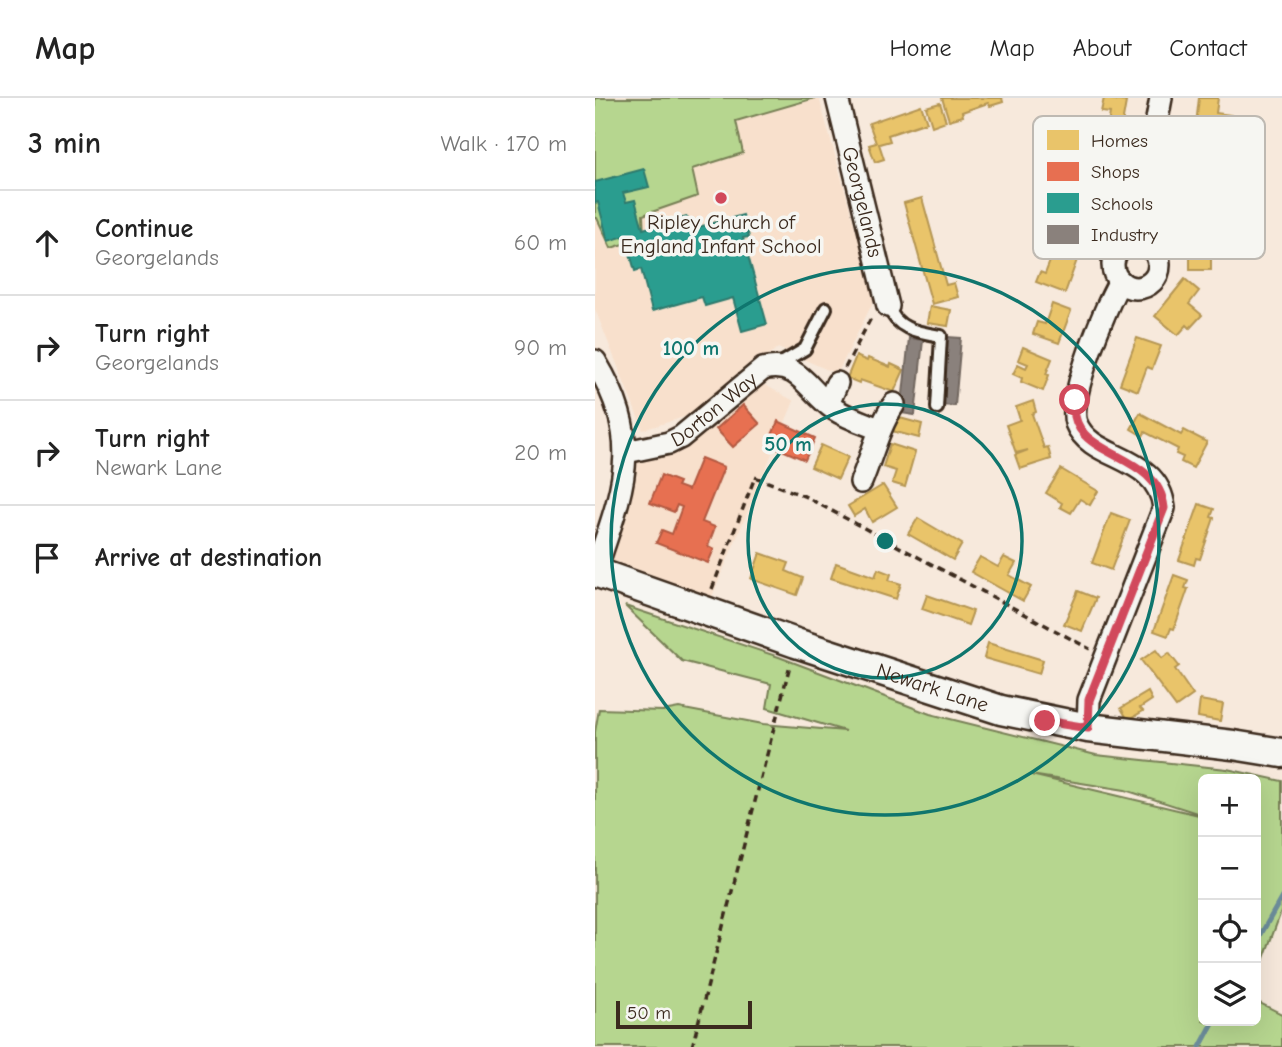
<!DOCTYPE html>
<meta charset="utf-8">
<style>
:root{--surface:#fff;--page:#f6f6f6;--text:#222;--muted:#767676;--line:#e0e0e0}
body{margin:0;font-family:"Comic Neue",sans-serif;background:var(--page);color:var(--text)}
.controls{position:absolute;right:21px;bottom:21px;display:grid;overflow:hidden;border-radius:10px;box-shadow:0 7px 28px #0002}
.controls button{width:63px;height:63px;display:grid;place-items:center;padding:0;border:0;border-bottom:2px solid var(--line);background:var(--surface);color:var(--text);font:35px sans-serif}
.scale{position:absolute;left:21px;bottom:18px;width:136px;box-sizing:border-box;padding-left:7px;border:4px solid #3b2a1e;border-top:0;font-size:19px;line-height:24px;white-space:nowrap;color:#3b2a1e;-webkit-text-stroke:5px #f6f6f2;paint-order:stroke}
.stop{position:absolute;width:21px;height:21px;margin:-16px;border:5px solid #d1495b;border-radius:50%;background:#fff}
.stop.end{background:#d1495b;border-color:#fff;box-shadow:0 2px 7px #0008}
.list{margin:0;padding:0;list-style:none}
h2{display:flex;justify-content:space-between;align-items:center;height:91px;margin:0;padding:0 28px;font-size:30px}
h2 small{font-size:23px;font-weight:400;color:var(--muted)}
.list li{display:grid;grid-template-columns:46px 1fr auto;gap:21px;align-items:center;box-sizing:border-box;height:105px;padding:0 28px;border-top:2px solid var(--line)}
.list b{display:block;font-size:26px;white-space:nowrap}
.list p{margin:0;font-size:23px;white-space:nowrap;color:var(--muted)}
.list em{font-size:23px;font-style:normal;color:var(--muted)}
.icon{flex:none;width:38px;height:38px;fill:none;stroke:currentColor;stroke-width:2;stroke-linecap:round;stroke-linejoin:round}
.map{position:relative;flex:none;width:687px;height:949px;overflow:hidden}
header{display:flex;align-items:center;gap:42px;box-sizing:border-box;height:98px;padding:0 35px;background:var(--surface);border-bottom:2px solid var(--line)}
header strong{font-size:33px}
nav{display:flex;gap:38px;margin-inline-start:auto;font-size:24px}
main{display:flex}
aside{flex:1;background:var(--surface)}
.map>svg:first-child{display:block}
.built{fill:#f8e0cc}
.green{fill:#b6d68f;stroke:#788056;stroke-width:2}
.homes{fill:#e9c46a;stroke:#b59653;stroke-width:2}
.shops{fill:#e76f51;stroke:#b35a42;stroke-width:2}
.schools{fill:#2a9d8f;stroke:#2f7a6d;stroke-width:2}
.industry{fill:#8a817c;stroke:#726760;stroke-width:2}
.lines{fill:none;stroke-linecap:round;stroke-linejoin:round}
.stream{stroke:#6c8d9b;stroke-width:5}
.lane-casing{stroke:#3b2a1e;stroke-width:16}
.street-casing{stroke:#3b2a1e;stroke-width:26}
.secondary-casing{stroke:#3b2a1e;stroke-width:33}
.path{stroke:#3b2a1e;stroke-width:3.5;stroke-dasharray:7 5;stroke-linecap:butt}
.lane{stroke:#f6f6f2;stroke-width:10}
.street{stroke:#f6f6f2;stroke-width:21}
.secondary{stroke:#f6f6f2;stroke-width:28}
.route{stroke:#d1495b;stroke-width:9}
.ring{fill:none;stroke:#0f766e;stroke-width:3.5}
.poi-dot{fill:#d1495b;stroke:#f6f6f2;stroke-width:2.5}
.labels{text-anchor:middle;dominant-baseline:central;stroke-width:7;stroke-linejoin:round;paint-order:stroke}
.street-label{font-size:21px;fill:#3b2a1e;stroke:#f6f6f2}
.poi-label{font-size:21px;fill:#3b2a1e;stroke:#f6f6f2}
.key{fill:#f6f6f2;stroke:#beb9b2;stroke-width:2}
.key-label{font-size:19px;fill:#3b2a1e}
.centre{fill:#0f766e;stroke:#f6f6f2;stroke-width:3.5}
.ring-label{font-size:21px;text-anchor:middle;font-weight:bold;fill:#0f766e;stroke:#f6f6f2;stroke-width:7;stroke-linejoin:round;paint-order:stroke}
</style>
<header>
<strong>Map</strong>
<nav><a>Home</a><a>Map</a><a>About</a><a>Contact</a></nav>
</header>
<main>
<aside>
<h2>3 min<small>Walk · 170 m</small></h2>
<ul class="list">
<li><svg class="icon" aria-label="ahead" viewBox="0 0 24 24"><path d="M12 20V5M6 11l6-6 6 6"/></svg><div><b>Continue</b><p>Georgelands</p></div><em>60 m</em></li>
<li><svg class="icon" aria-label="right" viewBox="0 0 24 24"><path d="M7 20v-9h11M14 6l5 5-5 5"/></svg><div><b>Turn right</b><p>Georgelands</p></div><em>90 m</em></li>
<li><svg class="icon" aria-label="right" viewBox="0 0 24 24"><path d="M7 20v-9h11M14 6l5 5-5 5"/></svg><div><b>Turn right</b><p>Newark Lane</p></div><em>20 m</em></li>
<li><svg class="icon" aria-label="arrive" viewBox="0 0 24 24"><path d="M6 21V4h12l-3 4 3 4H6"/></svg><div><b>Arrive at destination</b></div></li>
</ul>
</aside>
<div class="map">
<svg width="687" height="949" viewBox="0 0 687 949">
<rect width="100%" height="100%" fill="#f7e9dc"/>
<filter id="ink" filterUnits="userSpaceOnUse"><feTurbulence type="fractalNoise" baseFrequency=".0143" numOctaves="2"/><feDisplacementMap in="SourceGraphic" scale="14" xChannelSelector="R" yChannelSelector="G"/><feConvolveMatrix kernelMatrix="1 2 1 2 8 2 1 2 1" color-interpolation-filters="sRGB"/></filter>
<g filter="url(#ink)">
<!-- built -->
<g class="built">
<path d="M0 0H224L280 200 242 276 183 250 92 318 48 332 0 211Z"/>
<path d="M157 280 199 303 111 513 0 474 31 354 59 349Z"/>
</g>
<!-- green -->
<g class="green">
<path d="M0 0H220L141 23 148 55 97 71 103 98 48 117 49 140 16 150 2 120H0Z"/>
<path d="M30 508 184 559 335 616 501 657 632 671 687 683V811L661 882V681H608V717L530 692 436 677 608 718V923H661V903L687 916V949H0V634L4 611 68 613 84 610 168 626 250 633 172 610 176 586 87 563Z"/>
</g>
<!-- homes -->
<g class="homes">
<path d="M347 0H407L408 4 395 8 393 5 367 14 368 18 354 22Z"/>
<path d="M509 0 531 4 520 66 501 63 503 51H509L515 15 506 14Z"/>
<path d="M604 0H623L621 15 636 17 633 37 646 38 645 50 613 46 614 37 600 35Z"/>
<path d="M345 5 351 23 337 28 331 9Z"/>
<path d="M326 7 332 24 293 37 295 43 284 46 289 61 280 64 274 47 281 45 274 25Z"/>
<path d="M327 100 351 187 359 185 363 199 337 206 309 105Z"/>
<path d="M595 124H622V133L619 134V141L631 140 632 148H638V155L616 156V172H595Z"/>
<path d="M470 134 487 140 484 147 487 148 470 195 441 184 445 174 450 176 455 163 441 158 450 135 468 141Z"/>
<path d="M590 181 604 193 594 206 607 217 595 230 592 227 583 237 560 218Z"/>
<path d="M457 206 476 213 464 245 438 236 442 224 450 226Z"/>
<path d="M335 208 356 212 353 228 332 225Z"/>
<path d="M542 240 566 248 557 271 552 269 543 293 525 286Z"/>
<path d="M428 249 457 261 451 276 454 277 448 293 426 284 427 280 418 276 423 266 431 270 433 266 423 262Z"/>
<path d="M261 258 272 263 273 260 295 269 296 266 309 272 299 294 265 282 264 285 252 280Z"/>
<path d="M438 303 441 314 437 316 449 350 453 349 456 361 425 371 420 357 433 352 421 355 411 327 425 322 421 309Z"/>
<path d="M545 315 586 337 589 332 612 344 598 370 586 364 588 359 581 356 583 351 550 334 548 338 536 331Z"/>
<path d="M301 319 327 326 324 340 297 333Z"/>
<path d="M295 346 320 354 310 389 297 385 301 373 288 369Z"/>
<path d="M226 347 253 359 243 381 216 369Z"/>
<path d="M466 371 503 393 495 407 485 401 476 415 465 409 467 405 451 395Z"/>
<path d="M288 387 302 409 277 424 270 411 259 418 253 408Z"/>
<path d="M604 406 619 411 616 419 619 420 605 461 601 460 599 467 584 462Z"/>
<path d="M516 415 535 422 516 472 497 465Z"/>
<path d="M323 420 367 446 358 462 313 436Z"/>
<path d="M165 455 194 465 191 473 208 480 202 497 156 481Z"/>
<path d="M385 459 403 469 409 459 421 465 414 477 436 489 428 503 376 474Z"/>
<path d="M241 465 280 479 283 471 296 476 294 482 306 486 301 501 236 480Z"/>
<path d="M579 477 593 482 590 490 593 491 579 531 576 530 573 538 559 533Z"/>
<path d="M483 493 501 500 487 533 469 526Z"/>
<path d="M332 497 378 513 373 527 327 511Z"/>
<path d="M393 545 448 562 444 576 389 560Z"/>
<path d="M561 552 567 560 574 555 584 568 580 571 598 597 581 609 546 562Z"/>
<path d="M553 594 557 602 545 610 548 613 533 622 526 610Z"/>
<path d="M605 602 628 606 625 623 603 619Z"/>
</g>
<!-- shops -->
<g class="shops">
<path d="M148 307 165 326 138 349 121 331Z"/>
<path d="M183 323 220 340 210 362 173 346Z"/>
<path d="M106 360 129 369 107 424 120 429 113 448 119 451 113 465 61 445 67 432 77 436 87 409 82 407 79 414 55 405 66 377 84 384 82 388 93 392Z"/>
</g>
<!-- schools -->
<path class="schools" d="M49 71 54 89 28 95 31 104 40 102 48 131 92 119 96 131 148 117 154 139 148 140 172 226 147 233 138 200 110 208 107 199 57 213 46 171 40 173 30 138 13 143 3 104 0 105V84Z"/>
<!-- industry -->
<g class="industry">
<path d="M352 239 366 240 360 308 345 307Z"/>
<path d="M314 240 328 242 320 317 306 315Z"/>
</g>
<g class="lines">
<!-- stream -->
<g class="stream">
<path d="M661 845 687 799"/>
<path d="M605 949 619 923"/>
</g>
<defs>
<g id="lane">
<path d="M293 208C302 232 322 234 346 238L342 310"/>
<path d="M183 267 210 251 231 210"/>
</g>
<g id="street">
<path id="s1" d="M242 0 293 208"/>
<circle cx="541" cy="167" r="23"/>
<path d="M539 145 566 0"/>
<path d="M0 263C50 346 28 389 0 474"/>
<path d="M233 306 242 285"/>
<path id="s2" d="M31 354 74 345 86 339 168 271C205 262 213 294 239 311 253 320 269 325 284 331"/>
<path d="M266 384C277 358 283 330 299 306"/>
<path d="M493 630 494 602 569 410C563 355 496 364 481 325 472 300 511 208 525 183"/>
</g>
<g id="secondary">
<path id="s3" d="M0 474 201 545 406 612 493 630 638 647 687 655"/>
</g>
</defs>
<!-- lane casing -->
<use href="#lane" class="lane-casing"/>
<!-- street casing -->
<use href="#street" class="street-casing"/>
<!-- secondary casing -->
<use href="#secondary" class="secondary-casing"/>
<!-- path -->
<g class="path">
<path d="M250 270 277 218"/>
<path d="M117 491 160 379 209 398 495 551"/>
<path d="M97 949 195 567"/>
</g>
<!-- lane -->
<use href="#lane" class="lane"/>
<!-- street -->
<use href="#street" class="street"/>
<!-- secondary -->
<use href="#secondary" class="secondary"/>
</g>
</g>
<g class="lines" filter="url(#ink)">
<!-- route -->
<path class="route" d="M450 623 493 630 494 602 569 410C563 350 470 362 480 302"/>
</g>
<!-- distance rings -->
<g class="ring">
<circle cx="290" cy="443" r="137"/>
<circle cx="290" cy="443" r="274"/>
</g>
<!-- markers -->
<circle class="poi-dot" cx="126" cy="100" r="7"/>
<g class="labels">
<!-- street labels -->
<g class="street-label">
<text stroke="none"><textPath href="#s1" startOffset="107">Georgelands</textPath></text>
<text stroke="none"><textPath href="#s2" startOffset="100">Dorton Way</textPath></text>
<text stroke="none"><textPath href="#s3" startOffset="357">Newark Lane</textPath></text>
</g>
<!-- poi labels -->
<g class="poi-label">
<text x="126" y="124">Ripley Church of<tspan x="126" dy="24">England Infant School</tspan></text>
</g>
</g>
<!-- legend -->
<rect x="438" y="18" width="232" height="143" rx="10" class="key"/>
<rect x="452" y="32" width="32" height="20" fill="#e9c46a"/>
<rect x="452" y="64" width="32" height="19" fill="#e76f51"/>
<rect x="452" y="95" width="32" height="20" fill="#2a9d8f"/>
<rect x="452" y="127" width="32" height="19" fill="#8a817c"/>
<g class="key-label">
<text x="496" y="49">Homes</text>
<text x="496" y="80">Shops</text>
<text x="496" y="112">Schools</text>
<text x="496" y="143">Industry</text>
</g>
<circle cx="290" cy="443" r="10" class="centre"/>
<g class="ring-label">
<text x="96" y="257">100 m</text>
<text x="193" y="353">50 m</text>
</g>
</svg>
<div class="controls">
<button>+</button>
<button>−</button>
<button><svg class="icon" aria-label="locate" viewBox="0 0 24 24"><circle cx="12" cy="12" r="6"/><path d="M12 2v4M12 18v4M2 12h4M18 12h4"/></svg></button>
<button><svg class="icon" aria-label="layers" viewBox="0 0 24 24"><path d="M12 4l9 5-9 5-9-5zM3 14l9 5 9-5"/></svg></button>
</div>
<div class="scale">50 m</div>
<div class="stop" style="left:480px;top:302px"></div>
<div class="stop end" style="left:450px;top:623px"></div>
</div>
</main>
